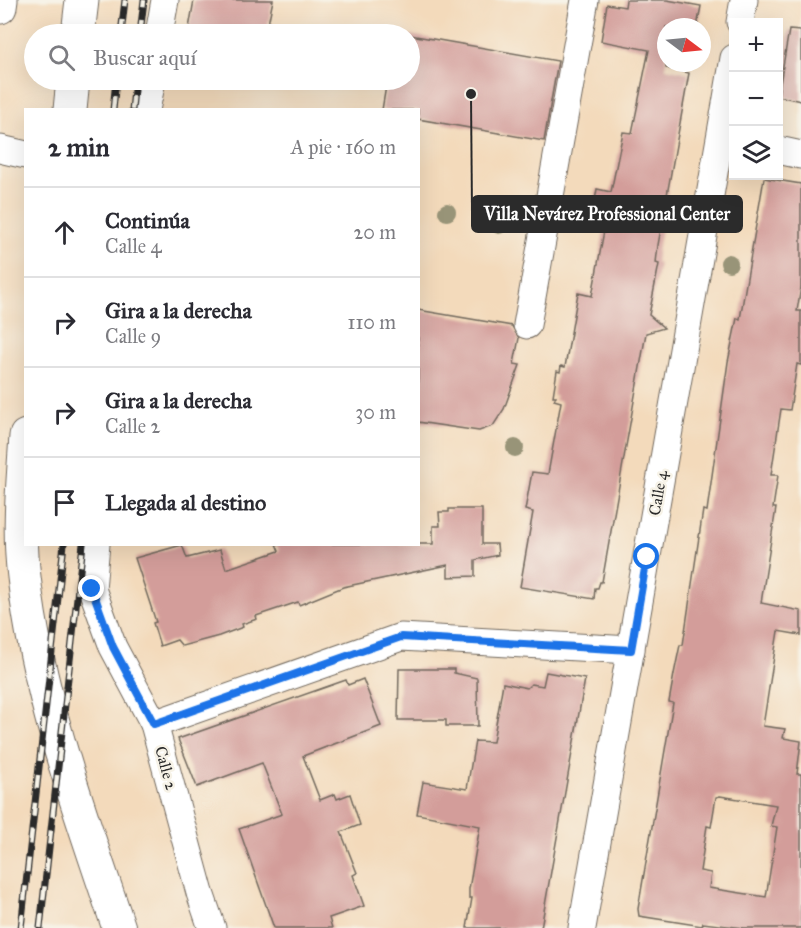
<!DOCTYPE html>
<html lang="es">
<meta charset="utf-8">
<style>
:root{--surface:#fff;--page:#f2f2f3;--text:#2b2b33;--muted:#7c7c81;--line:#e1e1e2}
body{margin:0;font-family:"IM FELL Great Primer",serif;background:var(--page);color:var(--text)}
.controls{position:absolute;right:18px;top:18px;display:grid;overflow:hidden;border-radius:0px;box-shadow:0 6px 24px #0002}
.controls button{width:54px;height:54px;display:grid;place-items:center;padding:0;border:0;border-bottom:2px solid var(--line);background:var(--surface);color:var(--text);font:30px sans-serif}
.compass{position:absolute;left:657px;top:18px;width:54px;height:54px;border-radius:50%;background:var(--surface);box-shadow:0 6px 24px #0002;rotate:106deg}
.stop{position:absolute;width:18px;height:18px;margin:-14px;border:4px solid #1a73e8;border-radius:50%;background:#fff}
.stop.end{background:#1a73e8;border-color:#fff;box-shadow:0 2px 6px #0008}
.list{margin:0;padding:0;list-style:none}
h2{display:flex;justify-content:space-between;align-items:center;height:78px;margin:0;padding:0 24px;font-size:26px}
h2 small{font-size:20px;font-weight:400;color:var(--muted)}
.list li{display:grid;grid-template-columns:39px 1fr auto;gap:18px;align-items:center;box-sizing:border-box;height:90px;padding:0 24px;border-top:2px solid var(--line)}
.list b{display:block;font-size:22px;white-space:nowrap}
.list p{margin:0;font-size:20px;white-space:nowrap;color:var(--muted)}
.list em{font-size:20px;font-style:normal;color:var(--muted)}
.icon{flex:none;width:33px;height:33px;fill:none;stroke:currentColor;stroke-width:2;stroke-linecap:round;stroke-linejoin:round}
.map{position:relative;flex:none;width:801px;height:928px;overflow:hidden}
.search{position:absolute;background:var(--surface);box-shadow:0 6px 24px #0002;left:24px;top:24px;width:396px;height:66px;display:flex;align-items:center;gap:15px;box-sizing:border-box;padding:0 21px;border-radius:33px;color:var(--muted);font-size:22px}
.panel{position:absolute;background:var(--surface);box-shadow:0 6px 24px #0002;left:24px;top:108px;width:396px;height:438px;border-radius:0px}
.map>svg:first-child{display:block}
.building{fill:#d39d9a;fill-rule:evenodd}
.lines{fill:none;stroke-linecap:round;stroke-linejoin:round}
.street-casing{stroke:#71685d;stroke-width:29}
.secondary-casing{stroke:#71685d;stroke-width:35}
.street{stroke:#fff;stroke-width:27}
.secondary{stroke:#fff;stroke-width:33}
.rail-casing{stroke:#2b2b2b;stroke-width:7}
.rail{stroke:#f7f3e8;stroke-width:4.5;stroke-dasharray:14;stroke-linecap:butt}
.tree{fill:#989478}
.route{stroke:#1a73e8;stroke-width:8}
.labels{text-anchor:middle;dominant-baseline:central;stroke-width:5;stroke-linejoin:round;paint-order:stroke}
.street-label{font-size:16px;fill:#2b2b2b;stroke:#f7f3e8}
.leader{fill:none;stroke:#2b2b2b;stroke-width:2}
.callout-dot{fill:#2b2b2b;stroke:#f7f3e8;stroke-width:2}
.callout{fill:#2b2b2b;stroke:#2b2b2b;stroke-width:2}
.callout-label{font-size:18px;text-anchor:middle;font-weight:bold;fill:#fff}
</style>
<div class="map">
<svg width="801" height="928" viewBox="0 0 801 928">
<rect width="100%" height="100%" fill="#f7f3e8"/>
<filter id="ink" filterUnits="userSpaceOnUse"><feTurbulence type="fractalNoise" baseFrequency=".0167" numOctaves="2"/><feDisplacementMap in="SourceGraphic" scale="12" xChannelSelector="R" yChannelSelector="G"/><feConvolveMatrix kernelMatrix="1 2 1 2 8 2 1 2 1" color-interpolation-filters="sRGB"/></filter>
<filter id="wash" filterUnits="userSpaceOnUse"><feTurbulence type="fractalNoise" baseFrequency=".008" numOctaves="4" result="noise"/><feDisplacementMap in="SourceGraphic" scale="24" xChannelSelector="R" yChannelSelector="G"/><feGaussianBlur stdDeviation="1.35" result="paint"/><feColorMatrix in="noise" values="0 0 0 0 0 0 0 0 0 0 0 0 0 0 0 0 0 1.4 0 .05"/><feComposite in="paint" operator="in"/></filter>
<g filter="url(#wash)">
<rect width="100%" height="100%" fill="#f3dabb"/>
<g id="blocks">
<!-- building -->
<g class="building">
<path d="M194 0H273L266 34H188Z"/>
<path d="M626 0H667L701 6 697 27H666V68L689 73 658 245 656 263 659 264 649 315 664 328 646 333 602 582H600L598 588H595L594 599 520 587 533 512 525 510 532 472 548 474 561 402 554 400 556 396H553L557 371 560 372 561 366 565 367 578 293 592 296 604 231 590 229 597 189 611 192 623 132 632 133 649 50 601 41 607 4 625 7Z"/>
<path d="M789 30 801 31V101L778 96Z"/>
<path d="M410 35 558 61 544 141 418 119V110H382L387 80H410Z"/>
<path d="M764 178 801 184V287L797 311H801V365L797 364 790 410 781 409 771 475H778L773 508H776L761 603 801 611V635L778 631 763 726 785 729 783 738 801 741 797 774H801V928H744L703 923 702 926 639 916 638 909 673 703 669 702 674 674 680 645H683L703 510 707 511 728 362 737 318 740 319ZM720 796 776 805 771 826 777 827 766 897 709 888 711 873 700 871 707 826 711 827 716 797Z"/>
<path d="M418 310 512 326 519 338 514 364 520 365 504 409 493 426 479 431 418 422Z"/>
<path d="M449 509H482V544H497L498 555 475 560V576L448 577V565L343 587 299 605 298 602 256 616 257 619 242 624 243 627 219 636 182 646 177 640 160 646 153 623 156 622 135 558 182 545 187 558 220 550 226 569 279 551 276 544H433V526H440L439 512H449Z"/>
<path d="M399 669H454V673L477 678 478 726H446V720H398Z"/>
<path d="M546 672 585 679 541 928H467L472 898H469V889L480 826 417 814 423 782 467 789 475 741 493 742 503 683 527 688 531 684 543 686Z"/>
<path d="M363 679 381 726 303 756 320 800 335 794 337 799 350 794 360 825 341 832 357 873 353 875 364 906 329 918 332 928H274L239 829 282 814 262 763 197 787 178 739 346 680 348 685Z"/>
</g>
</g>
</g>
<g filter="url(#ink)">
<use href="#blocks" fill-opacity="0" stroke="#71685d" stroke-width="1.5"/>
<g class="lines">
<defs>
<g id="street">
<path d="M740 22 744 0"/>
<path d="M159 34 165 0"/>
<path d="M146 110 152 80"/>
<path d="M0 149 26 155"/>
<path d="M778 150 801 155"/>
<path d="M527 325 585 0"/>
<path d="M96 544 92 589 113 647 154 724 200 893 212 928"/>
<path d="M154 724 401 637 631 650"/>
<path d="M582 928 734 58"/>
</g>
<g id="secondary">
<path d="M0 7 1 0"/>
<path d="M78 34 82 0"/>
<path d="M70 110 73 80"/>
<path d="M26 436C23 483 18 530 24 577 38 698 80 813 119 928"/>
</g>
</defs>
<!-- street casing -->
<use href="#street" class="street-casing"/>
<!-- secondary casing -->
<use href="#secondary" class="secondary-casing"/>
<!-- street -->
<use href="#street" class="street"/>
<!-- secondary -->
<use href="#secondary" class="secondary"/>
<defs>
<g id="rail">
<path d="M121 34 125 0"/>
<path d="M140 34 144 0"/>
<path d="M113 110 116 80"/>
<path d="M132 110 135 80"/>
<path d="M21 928 64 544"/>
<path d="M40 928 83 544"/>
</g>
</defs>
<!-- rail casing -->
<use href="#rail" class="rail-casing"/>
<!-- rail -->
<use href="#rail" class="rail"/>
</g>
<!-- trees -->
<g class="tree">
<circle cx="447" cy="212" r="9"/>
<circle cx="499" cy="225" r="9"/>
<circle cx="729" cy="263" r="9"/>
<circle cx="515" cy="448" r="9"/>
</g>
</g>
<g class="lines" filter="url(#ink)">
<!-- route -->
<path class="route" d="M92 589 113 647 154 724 401 637 631 650 647 557"/>
</g>
<g class="labels">
<!-- street labels -->
<g class="street-label">
<text transform="translate(658 493) rotate(-80)">Calle 4</text>
<text transform="translate(166 768) rotate(75)">Calle 2</text>
</g>
</g>
<!-- callouts -->
<path class="leader" d="M471 94L472 214"/>
<circle class="callout-dot" cx="471" cy="94" r="6"/>
<rect class="callout" x="472" y="196" width="270" height="36" rx="6"/>
<g class="callout-label">
<text x="607" y="220">Villa Nevárez Professional Center</text>
</g>
</svg>
<div class="controls">
<button>+</button>
<button>−</button>
<button><svg class="icon" aria-label="layers" viewBox="0 0 24 24"><path d="M12 4l9 5-9 5-9-5zM3 14l9 5 9-5"/></svg></button>
</div>
<svg class="compass" viewBox="-18 -18 36 36"><path d="M0-13l5 13h-10z" fill="#e53935"/><path d="M0 13l5-13h-10z" fill="#7c7c81"/></svg>
<div class="stop" style="left:647px;top:557px"></div>
<div class="stop end" style="left:92px;top:589px"></div>
<div class="search"><svg class="icon" aria-label="search" viewBox="0 0 24 24"><circle cx="10" cy="10" r="6"/><path d="M15 15l6 6"/></svg>Buscar aquí</div>
<section class="panel">
<h2>2 min<small>A pie · 160 m</small></h2>
<ul class="list">
<li><svg class="icon" aria-label="ahead" viewBox="0 0 24 24"><path d="M12 20V5M6 11l6-6 6 6"/></svg><div><b>Continúa</b><p>Calle 4</p></div><em>20 m</em></li>
<li><svg class="icon" aria-label="right" viewBox="0 0 24 24"><path d="M7 20v-9h11M14 6l5 5-5 5"/></svg><div><b>Gira a la derecha</b><p>Calle 9</p></div><em>110 m</em></li>
<li><svg class="icon" aria-label="right" viewBox="0 0 24 24"><path d="M7 20v-9h11M14 6l5 5-5 5"/></svg><div><b>Gira a la derecha</b><p>Calle 2</p></div><em>30 m</em></li>
<li><svg class="icon" aria-label="arrive" viewBox="0 0 24 24"><path d="M6 21V4h12l-3 4 3 4H6"/></svg><div><b>Llegada al destino</b></div></li>
</ul>
</section>
</div>
